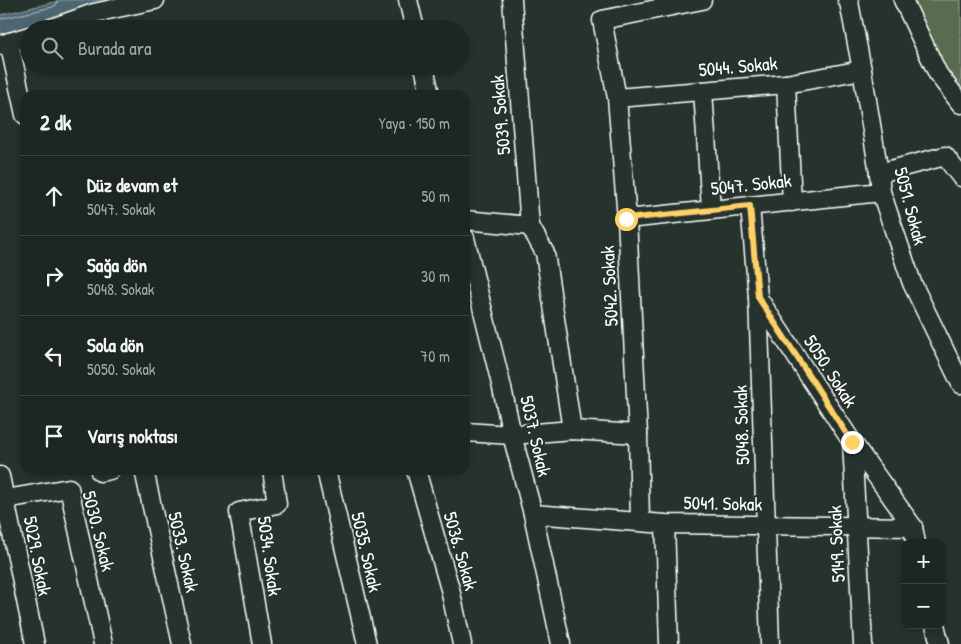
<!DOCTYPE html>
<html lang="tr">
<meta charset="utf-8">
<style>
:root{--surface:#1c2622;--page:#29322f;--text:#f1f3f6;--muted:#a0a5a5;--line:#3a4340}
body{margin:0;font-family:"Patrick Hand",sans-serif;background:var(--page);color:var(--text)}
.controls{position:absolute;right:15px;bottom:15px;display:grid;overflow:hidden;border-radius:10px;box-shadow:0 2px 8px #0003}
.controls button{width:45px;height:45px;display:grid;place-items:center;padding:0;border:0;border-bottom:1px solid var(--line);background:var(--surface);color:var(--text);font:25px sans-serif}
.stop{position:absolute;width:15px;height:15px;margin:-11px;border:4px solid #ffd166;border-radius:50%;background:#fff}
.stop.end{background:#ffd166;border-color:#fff;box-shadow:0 1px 5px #0008}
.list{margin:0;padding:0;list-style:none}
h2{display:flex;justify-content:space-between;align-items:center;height:65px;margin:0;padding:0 20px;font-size:21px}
h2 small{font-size:16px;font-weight:400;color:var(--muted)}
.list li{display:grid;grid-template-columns:32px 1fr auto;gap:15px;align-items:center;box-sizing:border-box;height:80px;padding:0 20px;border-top:1px solid var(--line)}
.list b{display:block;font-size:19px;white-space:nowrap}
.list p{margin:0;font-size:16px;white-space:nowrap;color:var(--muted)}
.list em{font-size:16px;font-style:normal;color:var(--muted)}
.icon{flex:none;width:28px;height:28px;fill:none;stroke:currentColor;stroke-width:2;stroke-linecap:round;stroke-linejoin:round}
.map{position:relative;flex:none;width:961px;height:644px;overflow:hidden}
.search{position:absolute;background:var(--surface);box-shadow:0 2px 8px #0003;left:20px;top:20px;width:450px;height:55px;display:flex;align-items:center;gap:12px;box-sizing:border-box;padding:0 18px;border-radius:28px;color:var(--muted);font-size:19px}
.panel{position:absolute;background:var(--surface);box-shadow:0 2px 8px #0003;left:20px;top:90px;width:450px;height:385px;border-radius:15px}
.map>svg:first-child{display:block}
.green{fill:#596c4f;stroke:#acb6a7}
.water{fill:#4d6672;stroke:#94a3aa}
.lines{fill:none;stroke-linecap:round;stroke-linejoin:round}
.shore{stroke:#b8c2c7;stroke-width:1}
.street-casing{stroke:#fff;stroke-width:21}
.street{stroke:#26332d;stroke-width:18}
.route{stroke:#ffd166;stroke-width:6}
.labels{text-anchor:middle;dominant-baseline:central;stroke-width:4;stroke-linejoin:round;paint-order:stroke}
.street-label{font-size:19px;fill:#fff;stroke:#26332d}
</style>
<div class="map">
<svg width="961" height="644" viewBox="0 0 961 644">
<rect width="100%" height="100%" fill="#26332d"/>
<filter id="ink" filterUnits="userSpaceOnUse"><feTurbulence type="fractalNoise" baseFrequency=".02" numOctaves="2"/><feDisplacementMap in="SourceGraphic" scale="10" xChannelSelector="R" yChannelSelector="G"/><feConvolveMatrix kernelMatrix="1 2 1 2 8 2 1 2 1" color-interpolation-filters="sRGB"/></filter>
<g filter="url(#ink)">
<!-- green -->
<path class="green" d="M903 0H961V102Z"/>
<!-- water -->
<path class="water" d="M63 0H162L35 29H29L0 37V15Z"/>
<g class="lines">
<!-- shore -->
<path class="shore" d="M0 19 53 7 57 4V0"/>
<defs>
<g id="street">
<path d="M408 0 415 29"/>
<path d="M512 0 530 226 545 253 572 430"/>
<path d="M847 0 849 2 862 70 879 173 881 192 912 283 961 384"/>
<path d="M903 0 938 74 961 104"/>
<path d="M49 29 94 13 155 0"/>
<path d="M9 42 25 115"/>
<path d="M0 45 29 36"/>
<path d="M424 66 430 95"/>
<path d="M786 84 792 202"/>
<path d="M703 91 711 210"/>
<path d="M617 98 786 84 862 70"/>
<path d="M879 173 945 156 961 177"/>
<path d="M750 206 758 297 770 644"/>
<path d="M627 219 881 192"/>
<path d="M465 220 530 226"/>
<path d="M465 238 502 388 512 435 533 514 561 644"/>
<path d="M758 298 852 442 913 527 916 543"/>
<path d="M465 432 512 435 572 430 638 434"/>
<path d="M852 442 863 644"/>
<path d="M100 470V472L110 470"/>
<path d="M144 470 182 644"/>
<path d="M326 470 367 644"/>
<path d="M416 470 450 589 462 644"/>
<path d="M0 476 35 644"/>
<path d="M6 499 69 488 103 644"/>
<path d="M533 514 665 524 913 527"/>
<path d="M640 521 638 434 627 219 617 98 602 20 702 0"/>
<path d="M665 524 669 644"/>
<path d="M935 625 940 644"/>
<path d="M262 644 239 512 277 504 272 470"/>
</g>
</defs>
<!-- street casing -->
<use href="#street" class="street-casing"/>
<!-- street -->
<use href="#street" class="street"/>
</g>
</g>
<g class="lines" filter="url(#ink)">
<!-- route -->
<path class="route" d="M626 219 750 206 758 297 852 442"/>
</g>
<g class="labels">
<!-- street labels -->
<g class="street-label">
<text transform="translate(738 66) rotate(-5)">5044. Sokak</text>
<text transform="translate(500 115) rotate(-95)">5039. Sokak</text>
<text transform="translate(751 184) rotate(-6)">5047. Sokak</text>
<text transform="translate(911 206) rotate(75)">5051. Sokak</text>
<text transform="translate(609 286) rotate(-93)">5042. Sokak</text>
<text transform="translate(831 371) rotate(57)">5050. Sokak</text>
<text transform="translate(741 425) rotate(-92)">5048. Sokak</text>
<text transform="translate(536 436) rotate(77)">5037. Sokak</text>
<text transform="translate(723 503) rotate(1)">5041. Sokak</text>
<text transform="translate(99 531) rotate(76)">5030. Sokak</text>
<text transform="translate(836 544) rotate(-93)">5149. Sokak</text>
<text transform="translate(461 551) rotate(74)">5036. Sokak</text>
<text transform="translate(184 552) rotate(77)">5033. Sokak</text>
<text transform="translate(367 552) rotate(77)">5035. Sokak</text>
<text transform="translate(38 556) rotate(79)">5029. Sokak</text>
<text transform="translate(270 556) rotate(82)">5034. Sokak</text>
</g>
</g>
</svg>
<div class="controls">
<button>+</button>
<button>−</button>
</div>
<div class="stop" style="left:626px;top:219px"></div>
<div class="stop end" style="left:852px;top:442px"></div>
<div class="search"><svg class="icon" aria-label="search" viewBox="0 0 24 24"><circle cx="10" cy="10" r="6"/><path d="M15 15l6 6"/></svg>Burada ara</div>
<section class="panel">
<h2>2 dk<small>Yaya · 150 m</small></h2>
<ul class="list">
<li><svg class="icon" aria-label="ahead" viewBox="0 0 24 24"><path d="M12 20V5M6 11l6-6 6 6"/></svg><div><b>Düz devam et</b><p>5047. Sokak</p></div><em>50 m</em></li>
<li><svg class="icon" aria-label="right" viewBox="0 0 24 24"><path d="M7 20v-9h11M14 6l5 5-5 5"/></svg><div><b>Sağa dön</b><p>5048. Sokak</p></div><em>30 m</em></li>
<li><svg class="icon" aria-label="left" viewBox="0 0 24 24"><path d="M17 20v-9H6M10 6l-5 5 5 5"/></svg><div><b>Sola dön</b><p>5050. Sokak</p></div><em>70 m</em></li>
<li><svg class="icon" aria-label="arrive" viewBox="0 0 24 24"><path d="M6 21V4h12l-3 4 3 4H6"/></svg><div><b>Varış noktası</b></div></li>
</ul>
</section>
</div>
